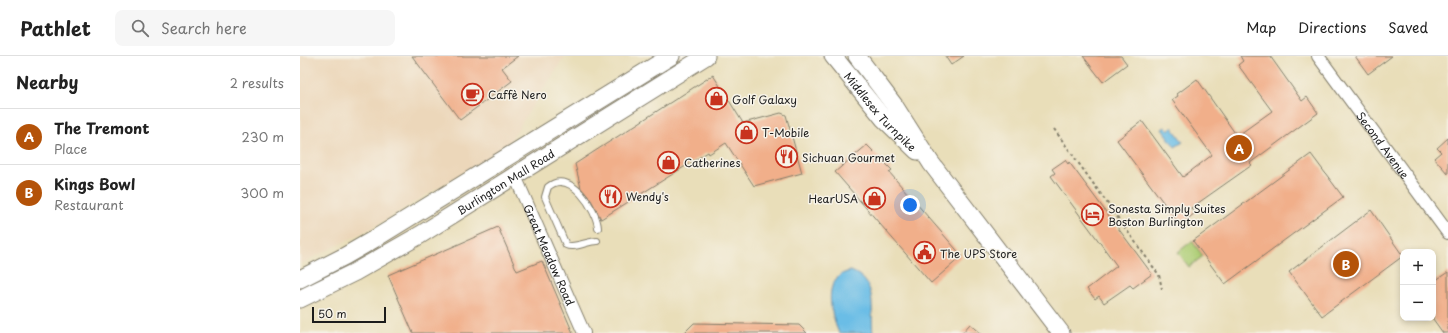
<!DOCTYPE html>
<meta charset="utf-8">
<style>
:root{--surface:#fff;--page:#f6f6f6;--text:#222;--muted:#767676;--line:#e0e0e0;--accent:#b45309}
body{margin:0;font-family:"Playpen Sans",sans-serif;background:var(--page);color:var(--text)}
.controls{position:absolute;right:12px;bottom:12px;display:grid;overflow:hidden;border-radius:8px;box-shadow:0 2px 6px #0003}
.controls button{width:36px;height:36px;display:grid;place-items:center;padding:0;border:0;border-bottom:1px solid var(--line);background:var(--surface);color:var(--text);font:20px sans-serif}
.scale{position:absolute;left:12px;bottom:10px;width:74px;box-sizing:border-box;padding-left:4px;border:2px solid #1c1c1c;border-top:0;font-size:11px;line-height:14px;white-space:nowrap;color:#1c1c1c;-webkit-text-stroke:3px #f7f3e8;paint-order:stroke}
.you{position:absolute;left:610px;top:149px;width:14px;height:14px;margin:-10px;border:3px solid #fff;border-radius:50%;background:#1a73e8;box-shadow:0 0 0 6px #1a73e833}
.badge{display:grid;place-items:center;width:26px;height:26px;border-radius:50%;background:var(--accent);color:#fff;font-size:13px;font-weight:700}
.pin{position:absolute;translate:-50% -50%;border:2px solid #fff;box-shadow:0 1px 4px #0006}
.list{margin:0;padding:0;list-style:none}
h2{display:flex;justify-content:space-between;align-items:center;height:52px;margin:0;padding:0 16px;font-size:17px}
h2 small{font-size:13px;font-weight:400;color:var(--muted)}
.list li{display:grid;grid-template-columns:26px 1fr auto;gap:12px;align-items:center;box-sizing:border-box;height:56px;padding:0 16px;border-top:1px solid var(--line)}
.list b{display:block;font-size:15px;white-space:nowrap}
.list p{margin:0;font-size:13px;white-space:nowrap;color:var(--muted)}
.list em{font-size:13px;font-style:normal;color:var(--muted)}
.icon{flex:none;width:22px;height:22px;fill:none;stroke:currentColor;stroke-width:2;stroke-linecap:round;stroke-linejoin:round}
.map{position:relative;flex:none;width:1148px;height:277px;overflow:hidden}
header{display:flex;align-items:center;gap:24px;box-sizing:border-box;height:56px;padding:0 20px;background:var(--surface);border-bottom:1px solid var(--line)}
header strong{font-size:19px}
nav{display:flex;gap:22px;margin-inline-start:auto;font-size:14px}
.search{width:280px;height:36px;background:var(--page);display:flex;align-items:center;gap:10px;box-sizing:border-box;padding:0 14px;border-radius:8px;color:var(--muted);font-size:15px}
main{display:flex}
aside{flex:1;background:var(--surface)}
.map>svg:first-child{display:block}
.built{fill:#ecd7ba}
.green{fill:#adcd75;stroke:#647448}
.water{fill:#6abde6;stroke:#436c81}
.building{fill:#f1af8a}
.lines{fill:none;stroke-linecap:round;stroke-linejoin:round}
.service-casing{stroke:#827d6a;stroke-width:8}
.minor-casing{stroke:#827d6a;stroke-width:14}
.secondary-casing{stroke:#827d6a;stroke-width:19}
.path{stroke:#827d6a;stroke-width:2;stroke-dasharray:3 3;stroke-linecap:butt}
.service{stroke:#fff;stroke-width:6}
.minor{stroke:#fff;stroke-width:12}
.secondary{stroke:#fff;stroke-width:17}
.labels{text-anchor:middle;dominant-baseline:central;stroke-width:3;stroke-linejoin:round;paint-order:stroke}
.poi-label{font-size:11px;fill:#1c1c1c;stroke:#f7f3e8;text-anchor:start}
.street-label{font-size:11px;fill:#1c1c1c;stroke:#f7f3e8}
</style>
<header>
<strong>Pathlet</strong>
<div class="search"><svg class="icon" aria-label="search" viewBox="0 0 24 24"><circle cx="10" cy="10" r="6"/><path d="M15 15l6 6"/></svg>Search here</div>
<nav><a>Map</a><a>Directions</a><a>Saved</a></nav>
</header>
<main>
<aside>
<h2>Nearby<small>2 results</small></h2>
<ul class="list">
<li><span class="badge">A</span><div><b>The Tremont</b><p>Place</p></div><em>230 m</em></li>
<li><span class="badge">B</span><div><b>Kings Bowl</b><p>Restaurant</p></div><em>300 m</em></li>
</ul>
</aside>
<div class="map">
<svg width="1148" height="277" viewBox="0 0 1148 277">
<rect width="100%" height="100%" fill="#f7f3e8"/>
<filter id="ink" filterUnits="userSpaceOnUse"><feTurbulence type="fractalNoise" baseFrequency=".025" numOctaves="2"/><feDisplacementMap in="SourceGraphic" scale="8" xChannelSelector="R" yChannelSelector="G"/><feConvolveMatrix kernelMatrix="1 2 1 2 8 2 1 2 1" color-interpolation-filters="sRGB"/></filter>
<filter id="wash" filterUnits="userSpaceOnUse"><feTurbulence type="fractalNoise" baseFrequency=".012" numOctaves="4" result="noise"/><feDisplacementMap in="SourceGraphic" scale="16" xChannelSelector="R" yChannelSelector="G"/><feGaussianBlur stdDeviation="0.9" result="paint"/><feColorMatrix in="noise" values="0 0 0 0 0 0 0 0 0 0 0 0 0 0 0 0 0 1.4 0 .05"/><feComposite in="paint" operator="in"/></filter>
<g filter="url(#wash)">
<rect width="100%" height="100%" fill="#e9deb9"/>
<!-- built -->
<path class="built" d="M0 0H265L206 91 72 172 0 208Z"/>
<!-- green -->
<path class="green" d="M892 185 903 200 889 211 878 196Z"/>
<!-- water -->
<g class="water">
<path d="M865 71 868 74 872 71 883 86 875 91 862 73Z"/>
<path d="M551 215C579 226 570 253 573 277H539C530 257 521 220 551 215Z"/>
</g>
<g id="blocks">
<!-- building -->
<g class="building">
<path d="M112 0H218L202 12 212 25 160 64Z"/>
<path d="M645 0H664L651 9Z"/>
<path d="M783 0H821L827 8 803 26Z"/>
<path d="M940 0H970L1002 45 1007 41 1018 57 950 107 952 109 891 152 895 157 880 169 817 84 842 65 883 121 912 99 872 44 878 40 877 38 897 23 937 80 972 55 938 9 943 5Z"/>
<path d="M1055 0H1092L1068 18Z"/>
<path d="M413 19 443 67 481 57 486 59 502 117 454 130 426 87 409 98 408 96 301 163 291 144 281 132 275 108Z"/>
<path d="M1148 82V118L1134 102 1141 96 1137 92Z"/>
<path d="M567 89 592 114 589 116 662 200 631 227 535 116Z"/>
<path d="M1011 98 1043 141 925 228 893 185Z"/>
<path d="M765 104 768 108 769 106 852 218 833 232 830 229 804 247 799 240 795 243 787 233 817 210 751 120 755 117 752 113Z"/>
<path d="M1071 154 1103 200 1022 260 989 216Z"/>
<path d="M198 171 217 215 242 205 273 277H113L88 219Z"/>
<path d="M1148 216V277H1143L1133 263V226Z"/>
<path d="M394 267 499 269 507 277H384Z"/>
<path d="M670 268 681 277H662Z"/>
</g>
</g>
</g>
<g filter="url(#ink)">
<use href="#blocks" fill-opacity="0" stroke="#827d6a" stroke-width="1"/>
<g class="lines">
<defs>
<path id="service" d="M297 185C288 185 274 193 266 189L245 141 248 131C270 112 297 154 298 172"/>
<g id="minor">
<path id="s1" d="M1018 0 1148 177"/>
<path id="s2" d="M215 120 284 277"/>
</g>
<g id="secondary">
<path id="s3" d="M533 0 584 63 617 95"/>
<path d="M557 0 594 49 631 107 761 277"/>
<path d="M0 223 45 200 76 182 371 0"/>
<path id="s4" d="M0 243 55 216 120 179 406 0"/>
</g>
</defs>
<!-- service casing -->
<use href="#service" class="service-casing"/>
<!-- minor casing -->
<use href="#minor" class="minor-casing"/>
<!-- secondary casing -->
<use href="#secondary" class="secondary-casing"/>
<!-- path -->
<path class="path" d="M754 73 859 219 862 233"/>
<!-- service -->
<use href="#service" class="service"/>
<!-- minor -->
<use href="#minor" class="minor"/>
<!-- secondary -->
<use href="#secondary" class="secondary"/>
</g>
</g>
<!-- icons -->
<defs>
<symbol id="cafe-ring" viewBox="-11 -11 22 22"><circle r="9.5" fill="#f7f3e8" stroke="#c8321e" stroke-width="1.5"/><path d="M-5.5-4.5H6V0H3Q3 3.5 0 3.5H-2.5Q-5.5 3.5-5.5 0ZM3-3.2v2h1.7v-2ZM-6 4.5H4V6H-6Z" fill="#c8321e"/></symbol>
<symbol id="shop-ring" viewBox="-11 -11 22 22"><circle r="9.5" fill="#f7f3e8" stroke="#c8321e" stroke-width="1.5"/><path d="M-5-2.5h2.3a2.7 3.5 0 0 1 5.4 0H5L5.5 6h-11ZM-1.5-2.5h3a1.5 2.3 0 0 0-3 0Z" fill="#c8321e"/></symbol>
<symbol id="restaurant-ring" viewBox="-11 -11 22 22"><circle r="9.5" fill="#f7f3e8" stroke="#c8321e" stroke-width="1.5"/><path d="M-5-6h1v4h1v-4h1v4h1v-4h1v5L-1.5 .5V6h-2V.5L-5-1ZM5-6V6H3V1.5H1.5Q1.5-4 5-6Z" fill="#c8321e"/></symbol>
<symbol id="hotel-ring" viewBox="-11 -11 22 22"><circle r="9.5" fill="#f7f3e8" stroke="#c8321e" stroke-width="1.5"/><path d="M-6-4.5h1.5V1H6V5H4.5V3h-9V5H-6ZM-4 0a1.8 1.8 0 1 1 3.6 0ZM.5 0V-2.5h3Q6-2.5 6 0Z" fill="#c8321e"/></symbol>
<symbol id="civic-ring" viewBox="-11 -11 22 22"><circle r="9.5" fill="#f7f3e8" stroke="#c8321e" stroke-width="1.5"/><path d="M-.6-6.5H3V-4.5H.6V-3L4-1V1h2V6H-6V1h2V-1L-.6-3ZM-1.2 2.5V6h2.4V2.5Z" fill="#c8321e"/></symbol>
</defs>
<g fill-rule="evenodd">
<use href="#cafe-ring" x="160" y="26" width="25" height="25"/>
<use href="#shop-ring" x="404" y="30" width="25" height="25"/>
<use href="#shop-ring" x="434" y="64" width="25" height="25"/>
<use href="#restaurant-ring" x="474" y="88" width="25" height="25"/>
<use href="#shop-ring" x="356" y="94" width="25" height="25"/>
<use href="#restaurant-ring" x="298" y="128" width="25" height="25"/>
<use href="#shop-ring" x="562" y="130" width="25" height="25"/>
<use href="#hotel-ring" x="780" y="146" width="25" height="25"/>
<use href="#civic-ring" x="612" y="184" width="25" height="25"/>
</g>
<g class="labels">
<!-- poi labels -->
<g class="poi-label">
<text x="188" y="38">Caffè Nero</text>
<text x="432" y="43">Golf Galaxy</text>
<text x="462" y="76">T-Mobile</text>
<text x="502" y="101">Sichuan Gourmet</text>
<text x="384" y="106">Catherines</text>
<text x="326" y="140">Wendy's</text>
<text x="558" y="142" text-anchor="end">HearUSA</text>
<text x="808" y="152">Sonesta Simply Suites<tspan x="808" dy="13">Boston Burlington</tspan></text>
<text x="640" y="197">The UPS Store</text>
</g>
<!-- street labels -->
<g class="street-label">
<text stroke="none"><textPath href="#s3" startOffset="73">Middlesex Turnpike</textPath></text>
<text stroke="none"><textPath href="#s1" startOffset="110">Second Avenue</textPath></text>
<text stroke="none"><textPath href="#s4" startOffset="237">Burlington Mall Road</textPath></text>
<text stroke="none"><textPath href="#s2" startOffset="86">Great Meadow Road</textPath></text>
</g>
</g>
</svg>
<div class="controls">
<button>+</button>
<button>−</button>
</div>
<div class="scale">50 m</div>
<div class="you"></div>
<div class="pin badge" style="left:939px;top:92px">A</div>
<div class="pin badge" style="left:1046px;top:208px">B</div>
</div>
</main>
